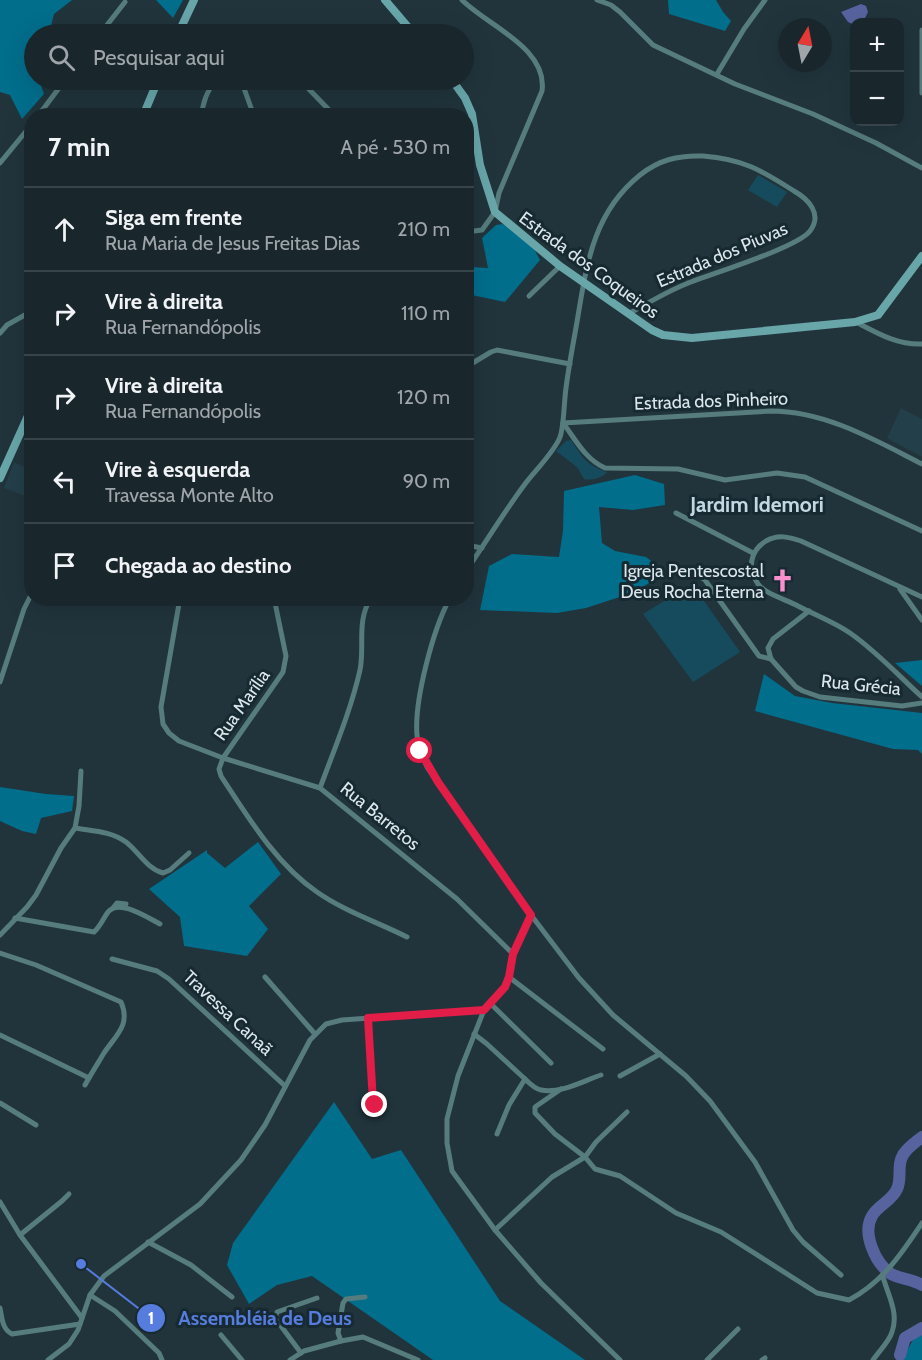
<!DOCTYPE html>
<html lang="pt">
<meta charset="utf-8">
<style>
:root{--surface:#19272d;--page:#222f35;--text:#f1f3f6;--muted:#9fa5aa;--line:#374449}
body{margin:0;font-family:Cabin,sans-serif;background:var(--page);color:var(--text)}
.controls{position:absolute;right:18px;top:18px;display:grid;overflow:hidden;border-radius:12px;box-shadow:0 6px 24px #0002}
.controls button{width:54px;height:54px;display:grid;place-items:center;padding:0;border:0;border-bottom:2px solid var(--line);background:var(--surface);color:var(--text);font:30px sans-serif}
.compass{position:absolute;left:778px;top:18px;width:54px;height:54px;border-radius:50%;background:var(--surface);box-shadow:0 6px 24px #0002;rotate:10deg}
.stop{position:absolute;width:18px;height:18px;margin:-14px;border:4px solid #e11d48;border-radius:50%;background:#fff}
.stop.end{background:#e11d48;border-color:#fff;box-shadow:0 2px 6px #0008}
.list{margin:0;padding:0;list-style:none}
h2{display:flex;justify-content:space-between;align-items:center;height:78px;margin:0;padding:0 24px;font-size:26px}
h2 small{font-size:20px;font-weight:400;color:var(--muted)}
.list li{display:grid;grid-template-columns:39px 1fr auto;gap:18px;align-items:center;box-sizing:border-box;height:84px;padding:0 24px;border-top:2px solid var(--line)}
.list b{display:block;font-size:22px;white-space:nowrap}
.list p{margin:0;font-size:20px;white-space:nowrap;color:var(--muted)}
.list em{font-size:20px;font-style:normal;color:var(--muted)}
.icon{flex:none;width:33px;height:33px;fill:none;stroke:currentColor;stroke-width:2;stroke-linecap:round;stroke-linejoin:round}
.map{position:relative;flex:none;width:922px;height:1360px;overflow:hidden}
.search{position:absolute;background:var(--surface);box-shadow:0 6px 24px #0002;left:24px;top:24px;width:450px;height:66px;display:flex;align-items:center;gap:15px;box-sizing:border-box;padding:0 21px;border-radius:33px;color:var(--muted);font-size:22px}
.panel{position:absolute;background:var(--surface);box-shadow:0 6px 24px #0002;left:24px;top:108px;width:450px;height:498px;border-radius:24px}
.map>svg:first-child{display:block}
.built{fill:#233f49}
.green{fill:#164b5d}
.forest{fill:#016e8c}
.water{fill:#56639e}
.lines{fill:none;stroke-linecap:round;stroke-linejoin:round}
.river{stroke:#56639e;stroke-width:12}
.street{stroke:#567c7e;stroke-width:5}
.secondary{stroke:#68a6aa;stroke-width:8}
.route{stroke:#e11d48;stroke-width:8}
.labels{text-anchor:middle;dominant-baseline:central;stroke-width:6;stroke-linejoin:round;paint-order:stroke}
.street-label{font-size:18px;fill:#dbe7ec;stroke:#172a31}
.poi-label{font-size:18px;fill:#dbe7ec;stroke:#172a31;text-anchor:end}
.quarter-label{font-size:21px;font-weight:bold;fill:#c1d8e2;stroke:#172a31}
.leader{fill:none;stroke:#567cde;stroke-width:2}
.callout-dot{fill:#567cde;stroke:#172a31;stroke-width:2}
.mark-label{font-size:18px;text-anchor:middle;font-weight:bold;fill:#fff}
.callout-label{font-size:20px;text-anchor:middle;font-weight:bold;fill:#567cde;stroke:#172a31;stroke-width:6;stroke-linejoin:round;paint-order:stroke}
</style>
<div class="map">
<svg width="922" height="1360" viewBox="0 0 922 1360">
<rect width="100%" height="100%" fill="#21343c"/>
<!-- built -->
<g class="built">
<path d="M901 408 922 419V457L887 438Z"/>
<path d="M14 462 31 470V498L4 488Z"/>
</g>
<!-- green -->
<g class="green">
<path d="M758 175 787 192 777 207 748 190Z"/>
<path d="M571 440C583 458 586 465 607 472 602 478 591 481 584 479L577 467 556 451 566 441Z"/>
<path d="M692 584 740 652 693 682 643 614Z"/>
</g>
<!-- forest -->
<g class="forest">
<path d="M0 0H72L54 14 49 34H34V53L31 56 34 68V80H39L44 94 22 119 10 95 0 92Z"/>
<path d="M156 0H183L173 18Z"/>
<path d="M668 0H716L723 12 731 21 725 31 669 14Z"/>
<path d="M503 224 533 247 540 260 505 302 467 294 466 250 472 267 488 268 482 238 496 225Z"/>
<path d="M635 475 664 484 665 505 633 510 599 507 602 543 615 551 646 557 659 567 658 578 632 593 586 608 557 613 480 610 489 566 512 554 559 557 563 531 564 491Z"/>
<path d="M922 660V686L895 663Z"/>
<path d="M764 674 795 696 832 703 922 713V754L918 750 893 749 755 711Z"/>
<path d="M0 787 46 794 74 796 72 811 41 818 36 834 22 831 0 821Z"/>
<path d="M258 842 281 874 249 906 268 929 247 956 184 946 180 917 149 889 207 850V853L225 868Z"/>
<path d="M334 1102 372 1159 401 1150 500 1301 585 1360H433L312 1276 277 1285 249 1304 227 1265 233 1243Z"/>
<path d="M922 1323V1360H902Z"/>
</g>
<!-- water -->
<path class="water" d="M861 4 866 6 868 12 863 22H854V25L848 22 841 12Z"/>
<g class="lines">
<!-- river -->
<g class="river">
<path d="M922 1137C916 1142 905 1149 902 1157 897 1166 902 1179 897 1189 892 1201 878 1205 872 1216 862 1233 875 1263 891 1274 900 1279 913 1279 922 1285"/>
<path d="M900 1355 905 1338 922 1328"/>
</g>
<!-- street -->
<g class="street">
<path d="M462 0C488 26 548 48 542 91L499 193 495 212 482 230 466 232"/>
<path d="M597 0 611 5 620 12 653 45 735 84 813 114 876 143 922 168"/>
<path d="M922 30V93"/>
<path d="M100 34 125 2"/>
<path d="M717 74 744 29 765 0"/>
<path d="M241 80 254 116"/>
<path d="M300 80 335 116"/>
<path d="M38 116 65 80"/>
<path d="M202 116C202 102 208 91 215 80"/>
<path d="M0 163 32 124"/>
<path d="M529 296 560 266"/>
<path d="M856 322C877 333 897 345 922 344"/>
<path d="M0 333 7 325 32 311"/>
<path d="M466 367 491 352 497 350 570 364"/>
<path d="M563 423C576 440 585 459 605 468L678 469 725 480 777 473 805 477 922 531"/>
<path d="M563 423 771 411C825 411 875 440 922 464"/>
<path d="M676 513 753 553"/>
<path d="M466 545 482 548"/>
<path d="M689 570 705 580 759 656 771 659"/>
<path d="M466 571C486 542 504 512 525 484 534 472 555 451 560 437 564 427 564 401 566 388 569 364 574 340 578 316 587 262 594 212 640 175 659 160 678 155 703 156 743 159 761 170 794 191 808 199 823 214 810 231 797 248 710 274 686 284 666 292 648 303 630 313"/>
<path d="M900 589 922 620"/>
<path d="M922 597 801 541C789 537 778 534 766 541 750 551 747 568 758 584 767 595 785 599 798 606 815 615 834 622 850 633 876 651 899 676 922 697"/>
<path d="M180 598 161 707 163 724 169 733 179 741 223 758 320 788 457 899 513 954"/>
<path d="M274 598 286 656 283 672 223 758 219 769 221 776C248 817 276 864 317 892 344 911 377 922 407 937"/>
<path d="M450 598C433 629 414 701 417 735 418 747 423 756 427 767L531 915 579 978 613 1015 686 1076 710 1101 755 1162 793 1230 803 1242 841 1275"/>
<path d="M809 611 773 639 768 648 771 659 796 687 803 691 820 697 902 706 922 703"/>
<path d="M0 682 24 609 32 593"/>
<path d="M320 788C334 750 351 710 360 670 365 646 356 621 371 598"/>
<path d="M75 828C92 831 111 831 126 842 138 851 147 869 163 873L170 870 189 853"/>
<path d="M113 908 117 903 126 904"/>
<path d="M15 918 94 932C100 927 103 919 108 912 119 898 148 918 160 924"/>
<path d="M0 935 27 907 36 895 61 848 75 828 79 806 81 771"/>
<path d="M0 953 36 965 121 1002C131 1025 116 1035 104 1053 98 1063 91 1074 85 1085"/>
<path d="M112 959 157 971 169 979 285 1086"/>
<path d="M265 977 315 1034"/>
<path d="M509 977 603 1049"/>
<path d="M491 1004 551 1063"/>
<path d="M484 1010 458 1076 447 1119V1143L452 1171 495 1230 541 1283 620 1360"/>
<path d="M368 1018 373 1102 375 1105 381 1106"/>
<path d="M474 1034 487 1044 525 1079"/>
<path d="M0 1035 89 1078"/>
<path d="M620 1076 660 1054"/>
<path d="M561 1089 535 1107V1113L555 1134 585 1157 595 1169 620 1176 676 1213 721 1232 817 1293 849 1300C883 1282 902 1253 922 1223"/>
<path d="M0 1103 36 1125"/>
<path d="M497 1134 509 1105 525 1079C529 1083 535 1089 541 1090 560 1094 583 1081 601 1075"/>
<path d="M0 1202 20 1235 82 1318"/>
<path d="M495 1230 552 1177 585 1157 596 1142 627 1112"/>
<path d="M20 1235 62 1201 69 1194"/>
<path d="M148 1242 191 1265 232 1297"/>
<path d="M90 1295 115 1311 159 1353 162 1360"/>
<path d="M365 1297 346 1299 343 1303 338 1333 341 1341 363 1337 418 1360"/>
<path d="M0 1308C2 1318 2 1329 12 1334L80 1324"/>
<path d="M221 1335 242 1360"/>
<path d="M301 1353 275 1318 277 1312 317 1298"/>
<path d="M48 1360 69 1344 78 1330 90 1295 104 1276 200 1204 241 1160 265 1125 310 1040 326 1024 342 1020 484 1010 505 987 509 977 513 954 531 915"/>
<path d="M290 1360 304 1351 341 1341"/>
<path d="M707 1360 738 1329"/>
<path d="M762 1360 765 1358"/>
<path d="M873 1360C879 1351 889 1342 892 1332 899 1313 888 1295 883 1277"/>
</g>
<!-- secondary -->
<g class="secondary">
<path d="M385 0 414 34"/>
<path d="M178 34 194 0"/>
<path d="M452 80 465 98 472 114 480 165 495 212 560 266 652 330 663 335 692 338 855 322 878 315 922 256"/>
<path d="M143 116 158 80"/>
<path d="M0 478 32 407"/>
</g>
</g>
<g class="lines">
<!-- route -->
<path class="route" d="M375 1105 373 1102 368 1018 484 1010 505 987 509 977 513 954 531 915 438 782 420 751"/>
</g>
<!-- icons -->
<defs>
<symbol id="church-bare" viewBox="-9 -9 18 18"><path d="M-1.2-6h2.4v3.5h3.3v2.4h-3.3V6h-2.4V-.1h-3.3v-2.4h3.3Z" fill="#f790cd" stroke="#172a31" stroke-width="2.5" paint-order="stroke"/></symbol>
</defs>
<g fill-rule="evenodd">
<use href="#church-bare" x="766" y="564" width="33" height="33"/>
</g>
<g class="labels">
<!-- street labels -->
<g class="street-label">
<text transform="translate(722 255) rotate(-23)">Estrada dos Piuvas</text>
<text transform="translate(589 265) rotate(36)">Estrada dos Coqueiros</text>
<text transform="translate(711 401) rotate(-2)">Estrada dos Pinheiro</text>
<text transform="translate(861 685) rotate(6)">Rua Grécia</text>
<text transform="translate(242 705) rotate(-55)">Rua Marília</text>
<text transform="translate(380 816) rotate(39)">Rua Barretos</text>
<text transform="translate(228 1013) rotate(43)">Travessa Canaã</text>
</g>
<!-- poi labels -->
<g class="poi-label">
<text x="764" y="571">Igreja Pentescostal<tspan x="764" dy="21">Deus Rocha Eterna</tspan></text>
</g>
<!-- quarter labels -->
<g class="quarter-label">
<text x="757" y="504">Jardim Idemori</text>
</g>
</g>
<!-- callouts -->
<path class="leader" d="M81 1264L151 1318"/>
<g class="callout-dot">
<circle cx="81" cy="1264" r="6"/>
<circle cx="151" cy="1318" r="15"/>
</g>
<g class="mark-label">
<text x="151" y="1324">1</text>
</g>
<g class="callout-label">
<text x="265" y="1325">Assembléia de Deus</text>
</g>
</svg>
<div class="controls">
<button>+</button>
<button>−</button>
</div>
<svg class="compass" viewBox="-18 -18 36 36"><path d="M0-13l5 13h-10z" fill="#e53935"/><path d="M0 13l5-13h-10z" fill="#9fa5aa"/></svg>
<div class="stop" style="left:420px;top:751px"></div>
<div class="stop end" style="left:375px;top:1105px"></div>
<div class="search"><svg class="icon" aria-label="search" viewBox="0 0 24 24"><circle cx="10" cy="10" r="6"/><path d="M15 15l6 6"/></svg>Pesquisar aqui</div>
<section class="panel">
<h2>7 min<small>A pé · 530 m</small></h2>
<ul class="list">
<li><svg class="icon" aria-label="ahead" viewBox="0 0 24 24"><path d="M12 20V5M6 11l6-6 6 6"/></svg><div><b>Siga em frente</b><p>Rua Maria de Jesus Freitas Dias</p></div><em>210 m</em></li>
<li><svg class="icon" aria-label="right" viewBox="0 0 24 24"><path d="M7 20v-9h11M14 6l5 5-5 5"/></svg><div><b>Vire à direita</b><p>Rua Fernandópolis</p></div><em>110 m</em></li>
<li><svg class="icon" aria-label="right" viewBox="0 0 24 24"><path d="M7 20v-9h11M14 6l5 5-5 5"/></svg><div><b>Vire à direita</b><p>Rua Fernandópolis</p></div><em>120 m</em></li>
<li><svg class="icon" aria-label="left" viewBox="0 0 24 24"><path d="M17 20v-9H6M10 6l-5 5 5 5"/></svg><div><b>Vire à esquerda</b><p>Travessa Monte Alto</p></div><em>90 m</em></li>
<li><svg class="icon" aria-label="arrive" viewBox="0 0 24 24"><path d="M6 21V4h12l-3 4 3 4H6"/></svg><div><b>Chegada ao destino</b></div></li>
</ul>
</section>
</div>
